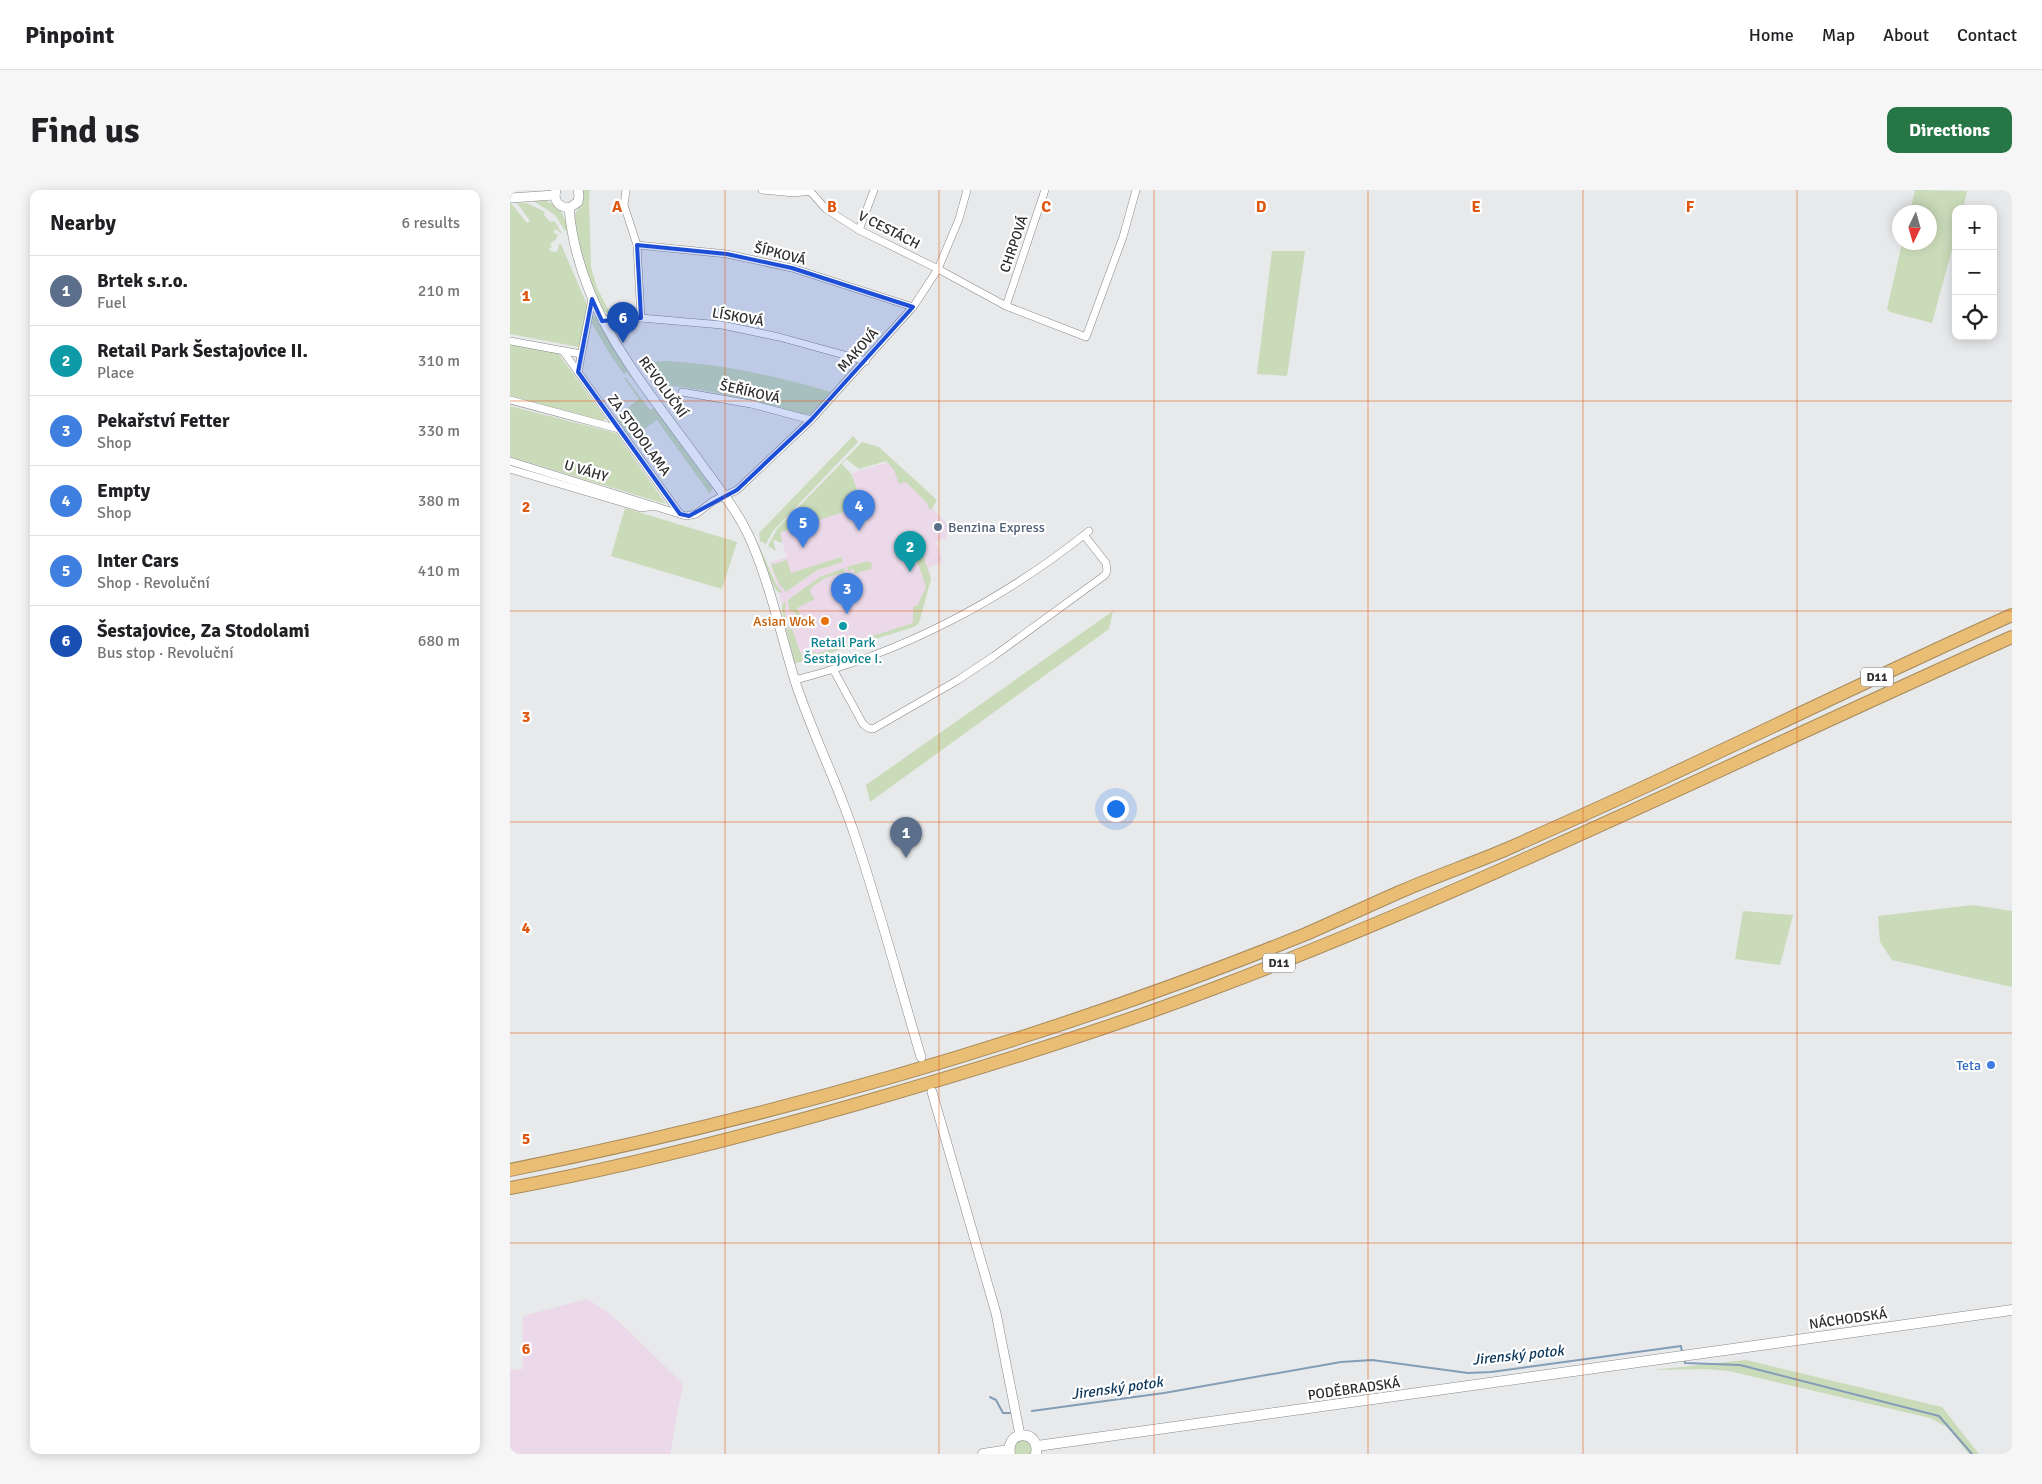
<!DOCTYPE html>
<meta charset="utf-8">
<style>
:root{--surface:#fff;--page:#f6f6f6;--text:#202124;--muted:#757577;--line:#e0e0e0;--accent:#277646}
body{margin:0;font-family:Signika,sans-serif;background:var(--page);color:var(--text)}
.controls{position:absolute;right:15px;top:15px;display:grid;overflow:hidden;border-radius:10px;box-shadow:0 2px 12px #0003}
.controls button{width:45px;height:45px;display:grid;place-items:center;padding:0;border:0;border-bottom:1px solid var(--line);background:var(--surface);color:var(--text);font:25px sans-serif}
.compass{position:absolute;left:1382px;top:15px;width:45px;height:45px;border-radius:50%;background:var(--surface);box-shadow:0 2px 12px #0003;rotate:185deg}
.you{position:absolute;left:605px;top:618px;width:18px;height:18px;margin:-12px;border:4px solid #fff;border-radius:50%;background:#1a73e8;box-shadow:0 0 0 8px #1a73e833}
.badge{display:grid;place-items:center;width:32px;height:32px;border-radius:50%;background:var(--accent);color:#fff;font-size:16px;font-weight:700}
.pin{position:absolute;translate:-50% -41px;filter:drop-shadow(0 1px 2px #0008)}
.pin::after{content:'';position:absolute;top:26px;width:18px;height:15px;background:inherit;clip-path:polygon(0 0,100% 0,50% 100%)}
.list{margin:0;padding:0;list-style:none}
h2{display:flex;justify-content:space-between;align-items:center;height:65px;margin:0;padding:0 20px;font-size:21px}
h2 small{font-size:16px;font-weight:400;color:var(--muted)}
.list li{display:grid;grid-template-columns:32px 1fr auto;gap:15px;align-items:center;box-sizing:border-box;height:70px;padding:0 20px;border-top:1px solid var(--line)}
.list b{display:block;font-size:19px;white-space:nowrap}
.list p{margin:0;font-size:16px;white-space:nowrap;color:var(--muted)}
.list em{font-size:16px;font-style:normal;color:var(--muted)}
.icon{flex:none;width:28px;height:28px;fill:none;stroke:currentColor;stroke-width:2;stroke-linecap:round;stroke-linejoin:round}
.map{position:relative;flex:none;width:1502px;height:1264px;overflow:hidden;border-radius:10px}
header{display:flex;align-items:center;gap:30px;box-sizing:border-box;height:70px;padding:0 25px;background:var(--surface);border-bottom:1px solid var(--line)}
header strong{font-size:24px}
nav{display:flex;gap:28px;margin-inline-start:auto;font-size:18px}
.intro{display:flex;align-items:center;justify-content:space-between;box-sizing:border-box;height:120px;padding:0 30px}
h1{margin:0;font-size:35px}
.button{padding:12px 22px;border-radius:10px;background:var(--accent);color:#fff;font-size:18px;font-weight:700}
main{display:flex;gap:30px;padding:0 30px}
aside{flex:1;background:var(--surface);border-radius:10px;box-shadow:0 2px 12px #0003}
.map>svg:first-child{display:block}
.commercial{fill:#ebd9e9}
.green{fill:#cadbba}
.lines{fill:none;stroke-linecap:round;stroke-linejoin:round}
.stream{stroke:#839db7;stroke-width:2}
.minor-casing{stroke:#87888a;stroke-width:8}
.tertiary-casing{stroke:#87888a;stroke-width:10}
.secondary-casing{stroke:#87888a;stroke-width:11}
.motorway-casing{stroke:#a78b5c;stroke-width:14}
.minor{stroke:#fff;stroke-width:7}
.tertiary{stroke:#fff;stroke-width:9}
.secondary{stroke:#fff;stroke-width:10}
.motorway{stroke:#e9bd74;stroke-width:12}
.marked{fill:#1d4ed8;fill-opacity:0.2;stroke:#1d4ed8;stroke-width:4;stroke-linejoin:round}
.grid{fill:none;stroke:#df570e;stroke-width:1;stroke-opacity:0.55}
.service-dot{fill:#5c6f8a;stroke:#fff;stroke-width:2}
.food-dot{fill:#e8710a;stroke:#fff;stroke-width:2}
.culture-dot{fill:#0f9aa8;stroke:#fff;stroke-width:2}
.shop-dot{fill:#3f7fe0;stroke:#fff;stroke-width:2}
.labels{text-anchor:middle;dominant-baseline:central;stroke-width:4.5;stroke-linejoin:round;paint-order:stroke}
.shield{fill:#fff;stroke:#6c6c6d;stroke-width:1}
.shield-label{font-size:12px;font-weight:bold;fill:#2d2d2e}
.street-label{font-size:14px;fill:#2d2d2e;stroke:#fff}
.service-label{font-size:14px;fill:#4e5e75;stroke:#fff;text-anchor:start}
.food-label{font-size:14px;fill:#c56008;stroke:#fff;text-anchor:end}
.culture-label{font-size:14px;fill:#0d838f;stroke:#fff}
.shop-label{font-size:14px;fill:#366cbe;stroke:#fff;text-anchor:end}
.water-label{font-size:15px;font-style:italic;fill:#0b375b;stroke:#fff}
.grid-label{font-size:16px;text-anchor:middle;font-weight:bold;fill:#df570e;stroke:#fff;stroke-width:4.5;stroke-linejoin:round;paint-order:stroke}
</style>
<header>
<strong>Pinpoint</strong>
<nav><a>Home</a><a>Map</a><a>About</a><a>Contact</a></nav>
</header>
<div class="intro"><h1>Find us</h1><a class="button">Directions</a></div>
<main>
<aside>
<h2>Nearby<small>6 results</small></h2>
<ul class="list">
<li><span class="badge" style="background:#5c6f8a">1</span><div><b>Brtek s.r.o.</b><p>Fuel</p></div><em>210 m</em></li>
<li><span class="badge" style="background:#0f9aa8">2</span><div><b>Retail Park Šestajovice II.</b><p>Place</p></div><em>310 m</em></li>
<li><span class="badge" style="background:#3f7fe0">3</span><div><b>Pekařství Fetter</b><p>Shop</p></div><em>330 m</em></li>
<li><span class="badge" style="background:#3f7fe0">4</span><div><b>Empty</b><p>Shop</p></div><em>380 m</em></li>
<li><span class="badge" style="background:#3f7fe0">5</span><div><b>Inter Cars</b><p>Shop · Revoluční</p></div><em>410 m</em></li>
<li><span class="badge" style="background:#1a4fb4">6</span><div><b>Šestajovice, Za Stodolami</b><p>Bus stop · Revoluční</p></div><em>680 m</em></li>
</ul>
</aside>
<div class="map">
<svg width="1502" height="1264" viewBox="0 0 1502 1264">
<rect width="100%" height="100%" fill="#e8e9eb"/>
<!-- commercial -->
<g class="commercial">
<path d="M378 272 439 336 436 348 426 352 433 372 419 377 421 389 403 433 291 471 279 440 260 372 277 367 268 340 351 313 342 283Z"/>
<path d="M77 1109 98 1122 121 1143 173 1194 160 1264H0V1180L13 1179V1126Z"/>
</g>
<!-- green -->
<g class="green">
<path d="M72 0H80L79 11 81 77 87 98 101 125 92 120 70 69 64 26 70 15Z"/>
<path d="M1405 0 1457 1 1453 19H1446V45L1422 133 1380 122 1377 119 1392 53 1420 52V22H1400Z"/>
<path d="M22 10C44 9 54 19 58 41H55L45 25Z"/>
<path d="M0 12 17 33 20 31 7 13H17L35 22 34 25 40 32 45 31 52 44 46 39 43 42 48 45 46 49 40 54 42 57 39 59 40 61 47 62 49 54H51L78 117 71 156 68 157 0 144Z"/>
<path d="M762 61H795L777 186 747 184Z"/>
<path d="M82 125 84 127 87 126 123 184 120 187 117 182 114 184 101 166 81 132Z"/>
<path d="M0 153 48 163 96 229 93 231 0 206Z"/>
<path d="M156 171C212 174 267 186 321 202L300 224C290 226 277 219 266 216 227 208 187 197 147 195L132 172Z"/>
<path d="M115 187 140 220 144 218 202 298 200 304 147 230 121 248 106 227 129 209 114 188Z"/>
<path d="M0 216 106 243 156 314 0 267Z"/>
<path d="M343 246 348 252 263 341 256 354 250 351 249 343Z"/>
<path d="M352 252 369 257 427 310 422 319H419L417 313 396 292 389 294 384 280 376 271 349 279 336 269 332 274 342 285 352 316 272 342 270 343 272 350 271 353 265 350 263 351 266 361 258 356 267 339Z"/>
<path d="M115 318 227 352 212 399 101 366Z"/>
<path d="M248 353 266 394 273 403 268 402 264 397 245 354Z"/>
<path d="M409 354H413L416 357 411 359 421 389 409 433 404 437 284 474 272 420V415L276 411 275 423 279 440 282 439 291 464 298 462 299 465 305 461 306 464 403 433V417L408 415 416 397 404 362 393 365 392 359Z"/>
<path d="M331 367 333 372 307 380 276 402 269 394 261 375 277 370 281 383Z"/>
<path d="M357 371 362 373 361 379 345 384 343 379 338 381 337 377Z"/>
<path d="M334 378 335 382 315 388 301 398 300 402 305 409 287 418 294 432 289 433 285 423 279 420 278 410 310 387Z"/>
<path d="M603 421 599 439 360 612 356 595Z"/>
<path d="M1463 715 1502 721V797L1382 770 1370 752 1368 726Z"/>
<path d="M1233 721 1283 725 1270 775 1225 769Z"/>
<path d="M1236 1170 1432 1217 1469 1264H1459L1437 1237 1420 1228 1219 1181 1196 1179 1143 1180Z"/>
<path d="M513 1249 521 1254V1264H504V1253Z"/>
</g>
<g class="lines">
<!-- stream -->
<g class="stream">
<path d="M1174 1169 1175 1173 1230 1175 1429 1226 1462 1264"/>
<path d="M480 1207 486 1210 493 1223H500"/>
<path d="M522 1221 654 1203 831 1172 862 1170 958 1183 981 1182 1171 1156 1172 1162"/>
</g>
<defs>
<g id="minor">
<path d="M116 0 114 15 127 55 131 128"/>
<path d="M252 0 284 3 300 1"/>
<path d="M299 0 316 19 349 40 428 79 496 116 576 147 613 47 626 0"/>
<path d="M349 40 364 0"/>
<path d="M127 55 217 64 282 78 403 117"/>
<path d="M496 116 535 0"/>
<path d="M92 131 105 127 131 128 212 135 269 147 356 171"/>
<path d="M0 151 71 164"/>
<path d="M53 161 170 324"/>
<path d="M68 182 82 109"/>
<path d="M172 202 241 214 301 230"/>
<path d="M0 210 109 239"/>
<path d="M0 271 176 326 186 324 203 311 227 300 301 230 403 117 428 79 449 29 457 0"/>
<path d="M0 279 131 318 144 316"/>
<path d="M323 479 353 534 358 538 363 539 448 490 484 466 595 385 597 381 596 373 574 345"/>
<path d="M285 490C392 463 493 410 579 341"/>
</g>
<g id="tertiary">
<path d="M46 0C43 10 48 17 59 18L68 12 69 5 68 0"/>
<path d="M0 8 45 5"/>
<path d="M59 18C68 122 133 193 192 275 210 300 230 324 242 353 261 398 271 445 285 491 302 543 327 592 344 643 369 717 389 793 411 867"/>
<path d="M422 902 486 1123 510 1245"/>
</g>
<g id="secondary">
<path d="M527 1256 1502 1120"/>
<path d="M473 1264 499 1260"/>
<path d="M500 1264C495 1239 531 1239 526 1264"/>
</g>
<g id="motorway">
<path d="M0 980C271 925 540 848 796 744 828 730 860 715 892 701 926 686 962 674 997 659 1051 635 1105 611 1158 586 1273 532 1386 477 1502 425"/>
<path d="M0 998C124 975 247 943 368 908 482 875 595 840 705 798 977 695 1237 565 1502 447"/>
</g>
</defs>
<!-- minor casing -->
<use href="#minor" class="minor-casing"/>
<!-- tertiary casing -->
<use href="#tertiary" class="tertiary-casing"/>
<!-- secondary casing -->
<use href="#secondary" class="secondary-casing"/>
<!-- motorway casing -->
<use href="#motorway" class="motorway-casing"/>
<!-- minor -->
<use href="#minor" class="minor"/>
<!-- tertiary -->
<use href="#tertiary" class="tertiary"/>
<!-- secondary -->
<use href="#secondary" class="secondary"/>
<!-- motorway -->
<use href="#motorway" class="motorway"/>
</g>
<!-- marked area -->
<path class="marked" d="M127 55 217 64 282 78 403 117 301 230 227 300 179 326 170 324 68 182 82 109 92 131 131 128Z"/>
<!-- grid -->
<path class="grid" d="M215 0V1264M429 0V1264M644 0V1264M858 0V1264M1073 0V1264M1287 0V1264M0 211H1502M0 421H1502M0 632H1502M0 843H1502M0 1053H1502"/>
<!-- markers -->
<circle class="service-dot" cx="428" cy="337" r="5"/>
<circle class="food-dot" cx="315" cy="431" r="5"/>
<circle class="culture-dot" cx="333" cy="436" r="5"/>
<circle class="shop-dot" cx="1481" cy="875" r="5"/>
<g class="labels">
<!-- shield labels -->
<g class="shield">
<rect x="1351" y="477.5" width="32" height="19" rx="4"/>
<rect x="753" y="763.5" width="32" height="19" rx="4"/>
</g>
<g class="shield-label">
<text x="1367" y="487">D11</text>
<text x="769" y="773">D11</text>
</g>
<!-- street labels -->
<g class="street-label">
<text transform="translate(379 40) rotate(27)">V CESTÁCH</text>
<text transform="translate(504 54) rotate(-71)">CHRPOVÁ</text>
<text transform="translate(270 64) rotate(14)">ŠÍPKOVÁ</text>
<text transform="translate(228 127) rotate(10)">LÍSKOVÁ</text>
<text transform="translate(348 160) rotate(-48)">MAKOVÁ</text>
<text transform="translate(153 197) rotate(54)">REVOLUČNÍ</text>
<text transform="translate(240 202) rotate(13)">ŠEŘÍKOVÁ</text>
<text transform="translate(129 245) rotate(54)">ZA STODOLAMA</text>
<text transform="translate(76 281) rotate(17)">U VÁHY</text>
<text transform="translate(1338 1129) rotate(-8)">NÁCHODSKÁ</text>
<text transform="translate(844 1199) rotate(-8)">PODĚBRADSKÁ</text>
</g>
<!-- service labels -->
<g class="service-label">
<text x="438" y="337">Benzina Express</text>
</g>
<!-- food labels -->
<g class="food-label">
<text x="305" y="431">Asian Wok</text>
</g>
<!-- culture labels -->
<g class="culture-label">
<text x="333" y="452">Retail Park<tspan x="333" dy="16">Šestajovice I.</tspan></text>
</g>
<!-- shop labels -->
<g class="shop-label">
<text x="1471" y="875">Teta</text>
</g>
<!-- water labels -->
<g class="water-label">
<text transform="translate(1008 1165) rotate(-6)">Jirenský potok</text>
<text transform="translate(607 1198) rotate(-8)">Jirenský potok</text>
</g>
</g>
<g class="grid-label">
<text x="107" y="22">A</text>
<text x="322" y="22">B</text>
<text x="536" y="22">C</text>
<text x="751" y="22">D</text>
<text x="966" y="22">E</text>
<text x="1180" y="22">F</text>
<text x="16" y="111">1</text>
<text x="16" y="322">2</text>
<text x="16" y="532">3</text>
<text x="16" y="743">4</text>
<text x="16" y="954">5</text>
<text x="16" y="1164">6</text>
</g>
</svg>
<div class="controls">
<button>+</button>
<button>−</button>
<button><svg class="icon" aria-label="locate" viewBox="0 0 24 24"><circle cx="12" cy="12" r="6"/><path d="M12 2v4M12 18v4M2 12h4M18 12h4"/></svg></button>
</div>
<svg class="compass" viewBox="-18 -18 36 36"><path d="M0-13l5 13h-10z" fill="#e53935"/><path d="M0 13l5-13h-10z" fill="#757577"/></svg>
<div class="you"></div>
<div class="pin badge" style="left:396px;top:668px;background:#5c6f8a">1</div>
<div class="pin badge" style="left:400px;top:382px;background:#0f9aa8">2</div>
<div class="pin badge" style="left:337px;top:424px;background:#3f7fe0">3</div>
<div class="pin badge" style="left:349px;top:341px;background:#3f7fe0">4</div>
<div class="pin badge" style="left:293px;top:358px;background:#3f7fe0">5</div>
<div class="pin badge" style="left:113px;top:153px;background:#1a4fb4">6</div>
</div>
</main>
